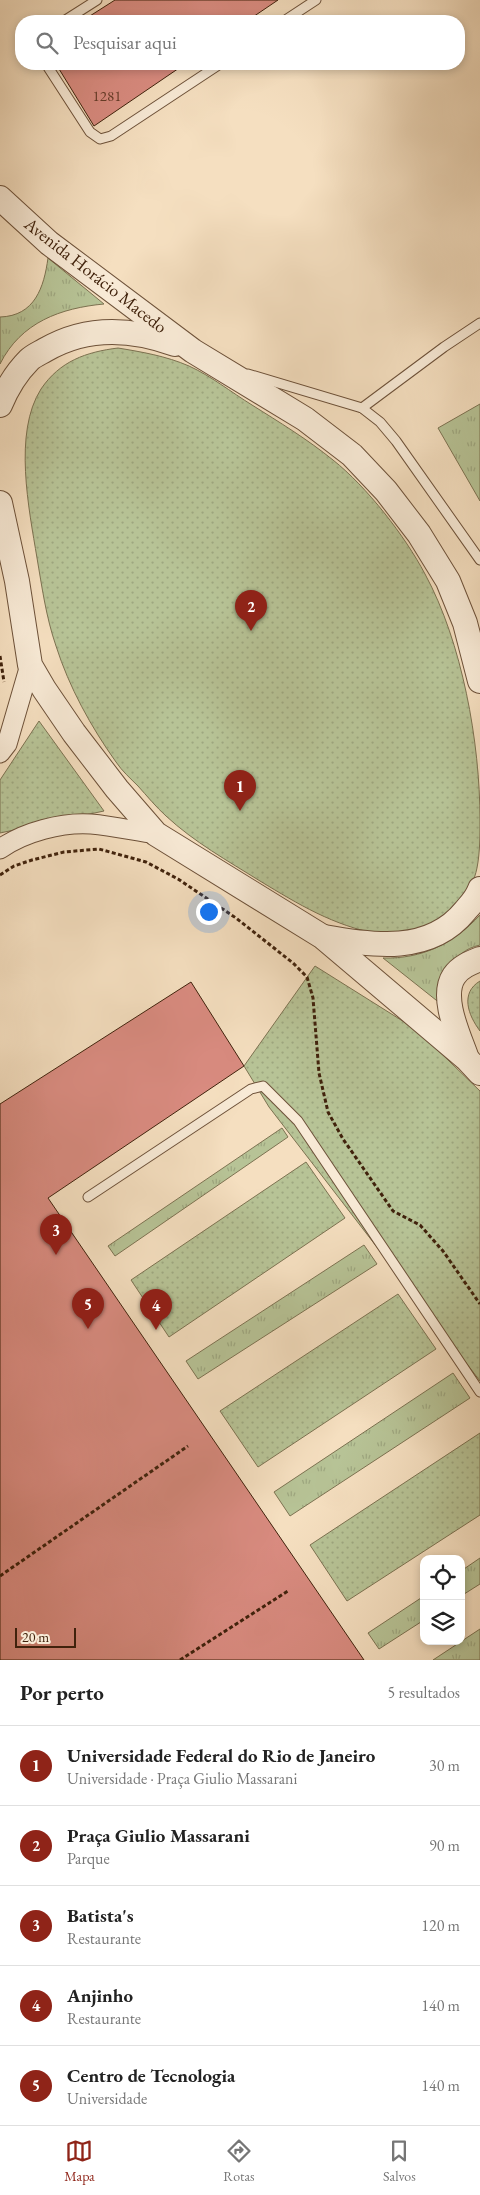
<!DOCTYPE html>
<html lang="pt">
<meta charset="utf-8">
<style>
:root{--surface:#fff;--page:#f2f2f2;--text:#222;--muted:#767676;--line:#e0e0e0;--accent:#8f2418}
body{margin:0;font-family:"EB Garamond",serif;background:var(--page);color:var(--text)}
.controls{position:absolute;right:15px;bottom:15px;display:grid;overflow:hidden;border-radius:10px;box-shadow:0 2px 8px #0003}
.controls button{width:45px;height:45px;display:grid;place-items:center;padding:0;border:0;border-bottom:1px solid var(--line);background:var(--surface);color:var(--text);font:25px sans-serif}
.scale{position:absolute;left:15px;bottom:12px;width:61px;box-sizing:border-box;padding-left:5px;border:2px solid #40220c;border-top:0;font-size:14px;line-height:18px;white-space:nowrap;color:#40220c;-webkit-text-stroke:4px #f8ead6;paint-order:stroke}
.you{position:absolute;left:208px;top:911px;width:18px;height:18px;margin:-12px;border:4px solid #fff;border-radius:50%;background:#1a73e8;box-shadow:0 0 0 8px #1a73e833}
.badge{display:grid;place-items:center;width:32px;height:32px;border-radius:50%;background:var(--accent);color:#fff;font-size:16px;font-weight:700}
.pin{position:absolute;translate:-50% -41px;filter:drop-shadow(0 1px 2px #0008)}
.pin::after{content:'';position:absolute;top:26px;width:18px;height:15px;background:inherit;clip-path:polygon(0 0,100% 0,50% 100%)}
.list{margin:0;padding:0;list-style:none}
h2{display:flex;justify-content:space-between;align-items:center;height:65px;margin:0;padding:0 20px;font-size:21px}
h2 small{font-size:16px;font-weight:400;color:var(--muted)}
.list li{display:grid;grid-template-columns:32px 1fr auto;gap:15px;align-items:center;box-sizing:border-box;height:80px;padding:0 20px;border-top:1px solid var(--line)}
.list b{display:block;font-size:19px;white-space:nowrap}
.list p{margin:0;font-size:16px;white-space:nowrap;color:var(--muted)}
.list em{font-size:16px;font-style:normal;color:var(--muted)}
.icon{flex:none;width:28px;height:28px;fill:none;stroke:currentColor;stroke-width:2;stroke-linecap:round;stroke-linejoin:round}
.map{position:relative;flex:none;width:480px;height:1660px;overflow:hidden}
.search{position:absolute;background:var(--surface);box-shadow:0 2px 8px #0003;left:15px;right:15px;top:15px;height:55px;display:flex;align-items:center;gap:12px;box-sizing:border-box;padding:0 18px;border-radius:20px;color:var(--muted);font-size:19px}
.sheet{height:465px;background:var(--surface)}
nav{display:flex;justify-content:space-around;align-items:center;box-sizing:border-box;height:70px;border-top:1px solid var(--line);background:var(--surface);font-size:14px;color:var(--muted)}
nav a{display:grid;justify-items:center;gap:2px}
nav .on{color:var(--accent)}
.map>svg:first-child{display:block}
.grass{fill:url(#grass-tufts);stroke:#7c7251}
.park{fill:url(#park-dots);stroke:#7c7251}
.building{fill:#d98b80;stroke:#40220c}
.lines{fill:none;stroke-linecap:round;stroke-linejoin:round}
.service-casing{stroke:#6d5139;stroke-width:11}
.minor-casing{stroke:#6d5139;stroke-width:21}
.tertiary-casing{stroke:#6d5139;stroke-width:26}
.path{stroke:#40220c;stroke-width:3;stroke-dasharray:4 2.5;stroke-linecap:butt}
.service{stroke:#f8ead6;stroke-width:9}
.minor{stroke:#f8ead6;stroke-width:19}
.tertiary{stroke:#f8ead6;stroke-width:24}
.labels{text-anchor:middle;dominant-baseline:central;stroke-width:4;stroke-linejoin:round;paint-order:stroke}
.number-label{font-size:15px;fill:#663c29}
.street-label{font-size:18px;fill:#40220c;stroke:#f8ead6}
</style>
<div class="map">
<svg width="480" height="1660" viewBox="0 0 480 1660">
<defs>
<pattern id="grass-tufts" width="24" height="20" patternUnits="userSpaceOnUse" patternTransform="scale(1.25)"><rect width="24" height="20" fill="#b7c396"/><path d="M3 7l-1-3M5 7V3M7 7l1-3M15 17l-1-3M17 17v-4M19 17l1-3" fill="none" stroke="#9ea780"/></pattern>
<pattern id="park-dots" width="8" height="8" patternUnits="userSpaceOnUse" patternTransform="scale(1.25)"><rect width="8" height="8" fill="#b7c396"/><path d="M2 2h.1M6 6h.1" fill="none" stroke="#9ea780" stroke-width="1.8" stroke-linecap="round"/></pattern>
</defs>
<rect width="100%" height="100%" fill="#f5dfc0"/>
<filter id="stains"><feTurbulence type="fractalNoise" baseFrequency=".004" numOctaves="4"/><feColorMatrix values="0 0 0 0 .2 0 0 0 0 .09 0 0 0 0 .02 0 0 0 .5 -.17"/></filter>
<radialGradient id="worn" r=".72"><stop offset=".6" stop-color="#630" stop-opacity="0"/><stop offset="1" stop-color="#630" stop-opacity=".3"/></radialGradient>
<!-- grass -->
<g class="grass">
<path d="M48 258 104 304C61 308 21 322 0 364V317C35 316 44 287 48 258Z"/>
<path d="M480 404V501L438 428Z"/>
<path d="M480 915V945C449 952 448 977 441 1004L383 958C422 959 453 944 480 915Z"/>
<path d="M282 1128 288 1137 115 1256 108 1246Z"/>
<path d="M364 1245 377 1264 198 1379 186 1361Z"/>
<path d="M453 1373 470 1398 290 1516 274 1492Z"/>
<path d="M480 1558V1584L461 1596V1571Z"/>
<path d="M424 1596V1620L379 1649 368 1633Z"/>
<path d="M480 1629V1660H433Z"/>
</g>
<!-- park -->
<g class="park">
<path d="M118 348C142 352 166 356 189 366 211 376 231 392 252 405 279 422 307 439 333 460 367 487 405 536 425 574 462 642 480 742 480 820 480 836 480 852 477 868 472 892 455 915 434 925 416 933 399 938 379 934 334 926 298 904 260 881 228 861 194 842 166 816 156 807 147 796 138 786 130 778 122 771 116 762 91 727 69 687 56 646 46 617 42 587 37 558 29 509 13 433 41 389 60 361 86 352 118 348Z"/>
<path d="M39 721 104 811 0 833V780Z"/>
<path d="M315 966 417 1030 480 1091V1381L269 1107 244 1066Z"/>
<path d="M480 981V1031C468 1015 460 993 480 981Z"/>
<path d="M306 1162 345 1218 169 1337 131 1280Z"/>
<path d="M398 1294 436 1349 258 1467 220 1411Z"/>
<path d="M480 1433V1515L347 1601 310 1545Z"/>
</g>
<!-- building -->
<g class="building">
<path d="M115 0H278L247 21H82Z"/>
<path d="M56 64H185L94 126Z"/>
<path d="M191 982 244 1066 48 1198 364 1660H0V1104Z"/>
</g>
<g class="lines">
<defs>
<g id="service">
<path d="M64 21 97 0"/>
<path d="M284 21 316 0"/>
<path d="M46 64 90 132 100 139 111 136 220 64"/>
<path d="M248 374 362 408 380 422 396 441 480 560"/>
<path d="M362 408 444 347 480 323"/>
<path d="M88 1197 251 1089 263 1086 298 1121 480 1392"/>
</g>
<g id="minor">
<path d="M0 753 7 744 30 665"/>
<path d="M0 849C24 832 62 822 91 824 113 826 135 831 156 834"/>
</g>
<g id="tertiary">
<path d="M0 198 49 243 193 351 305 419 352 455 386 491 419 534 448 581 465 623 480 681"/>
<path d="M0 405C7 388 16 373 29 360 33 356 40 353 45 350 86 326 131 328 175 344"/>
<path d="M0 503 17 581 30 665 44 689 74 733 117 789 156 834 323 937 467 1059 480 1073"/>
<path d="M324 937C373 946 430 954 465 911 471 904 477 898 480 889"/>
<path d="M466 1056C459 1036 440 997 454 976 460 967 470 963 480 959"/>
</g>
</defs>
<!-- service casing -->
<use href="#service" class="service-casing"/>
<!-- minor casing -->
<use href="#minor" class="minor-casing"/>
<!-- tertiary casing -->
<use href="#tertiary" class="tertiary-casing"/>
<!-- path -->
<g class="path">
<path d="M0 656 4 682"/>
<path d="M0 875 14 866 32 860 64 852 99 849 146 862 178 879 236 918 293 963 307 977 313 998 319 1073 328 1112 343 1139 393 1211 420 1225 443 1251 480 1304"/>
<path d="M0 1576 188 1446"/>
<path d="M180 1660 288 1591"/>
</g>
<!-- service -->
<use href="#service" class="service"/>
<!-- minor -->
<use href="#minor" class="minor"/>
<!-- tertiary -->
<use href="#tertiary" class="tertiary"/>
</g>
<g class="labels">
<!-- number labels -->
<g class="number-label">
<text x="107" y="95">1281</text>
</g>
<!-- street labels -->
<g class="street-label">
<text transform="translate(96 275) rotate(38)">Avenida Horácio Macedo</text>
</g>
</g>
<rect width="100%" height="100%" filter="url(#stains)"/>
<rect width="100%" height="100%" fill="url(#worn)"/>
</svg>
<div class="controls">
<button><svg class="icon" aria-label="locate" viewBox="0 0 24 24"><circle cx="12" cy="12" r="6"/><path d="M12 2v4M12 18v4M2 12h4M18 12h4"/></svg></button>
<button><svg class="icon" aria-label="layers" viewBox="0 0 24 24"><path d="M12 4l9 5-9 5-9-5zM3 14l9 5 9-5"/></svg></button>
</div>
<div class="scale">20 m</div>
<div class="you"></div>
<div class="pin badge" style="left:240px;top:811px">1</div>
<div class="pin badge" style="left:251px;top:631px">2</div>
<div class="pin badge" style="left:56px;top:1255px">3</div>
<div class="pin badge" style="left:156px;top:1330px">4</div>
<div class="pin badge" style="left:88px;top:1329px">5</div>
<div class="search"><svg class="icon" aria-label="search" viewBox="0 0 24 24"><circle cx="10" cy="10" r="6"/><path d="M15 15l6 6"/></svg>Pesquisar aqui</div>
</div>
<section class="sheet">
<h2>Por perto<small>5 resultados</small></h2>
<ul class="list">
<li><span class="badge">1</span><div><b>Universidade Federal do Rio de Janeiro</b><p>Universidade · Praça Giulio Massarani</p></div><em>30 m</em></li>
<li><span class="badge">2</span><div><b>Praça Giulio Massarani</b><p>Parque</p></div><em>90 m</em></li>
<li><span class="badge">3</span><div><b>Batista's</b><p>Restaurante</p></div><em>120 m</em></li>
<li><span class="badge">4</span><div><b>Anjinho</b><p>Restaurante</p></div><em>140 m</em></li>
<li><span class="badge">5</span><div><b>Centro de Tecnologia</b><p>Universidade</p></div><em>140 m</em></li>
</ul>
</section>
<nav>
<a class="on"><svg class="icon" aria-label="map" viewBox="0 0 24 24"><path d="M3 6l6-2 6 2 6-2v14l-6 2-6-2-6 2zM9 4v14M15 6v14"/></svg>Mapa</a>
<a><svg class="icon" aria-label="directions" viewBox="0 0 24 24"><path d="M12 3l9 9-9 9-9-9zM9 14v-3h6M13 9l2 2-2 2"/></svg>Rotas</a>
<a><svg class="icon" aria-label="saved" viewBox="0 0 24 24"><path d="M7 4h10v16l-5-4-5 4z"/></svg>Salvos</a>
</nav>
